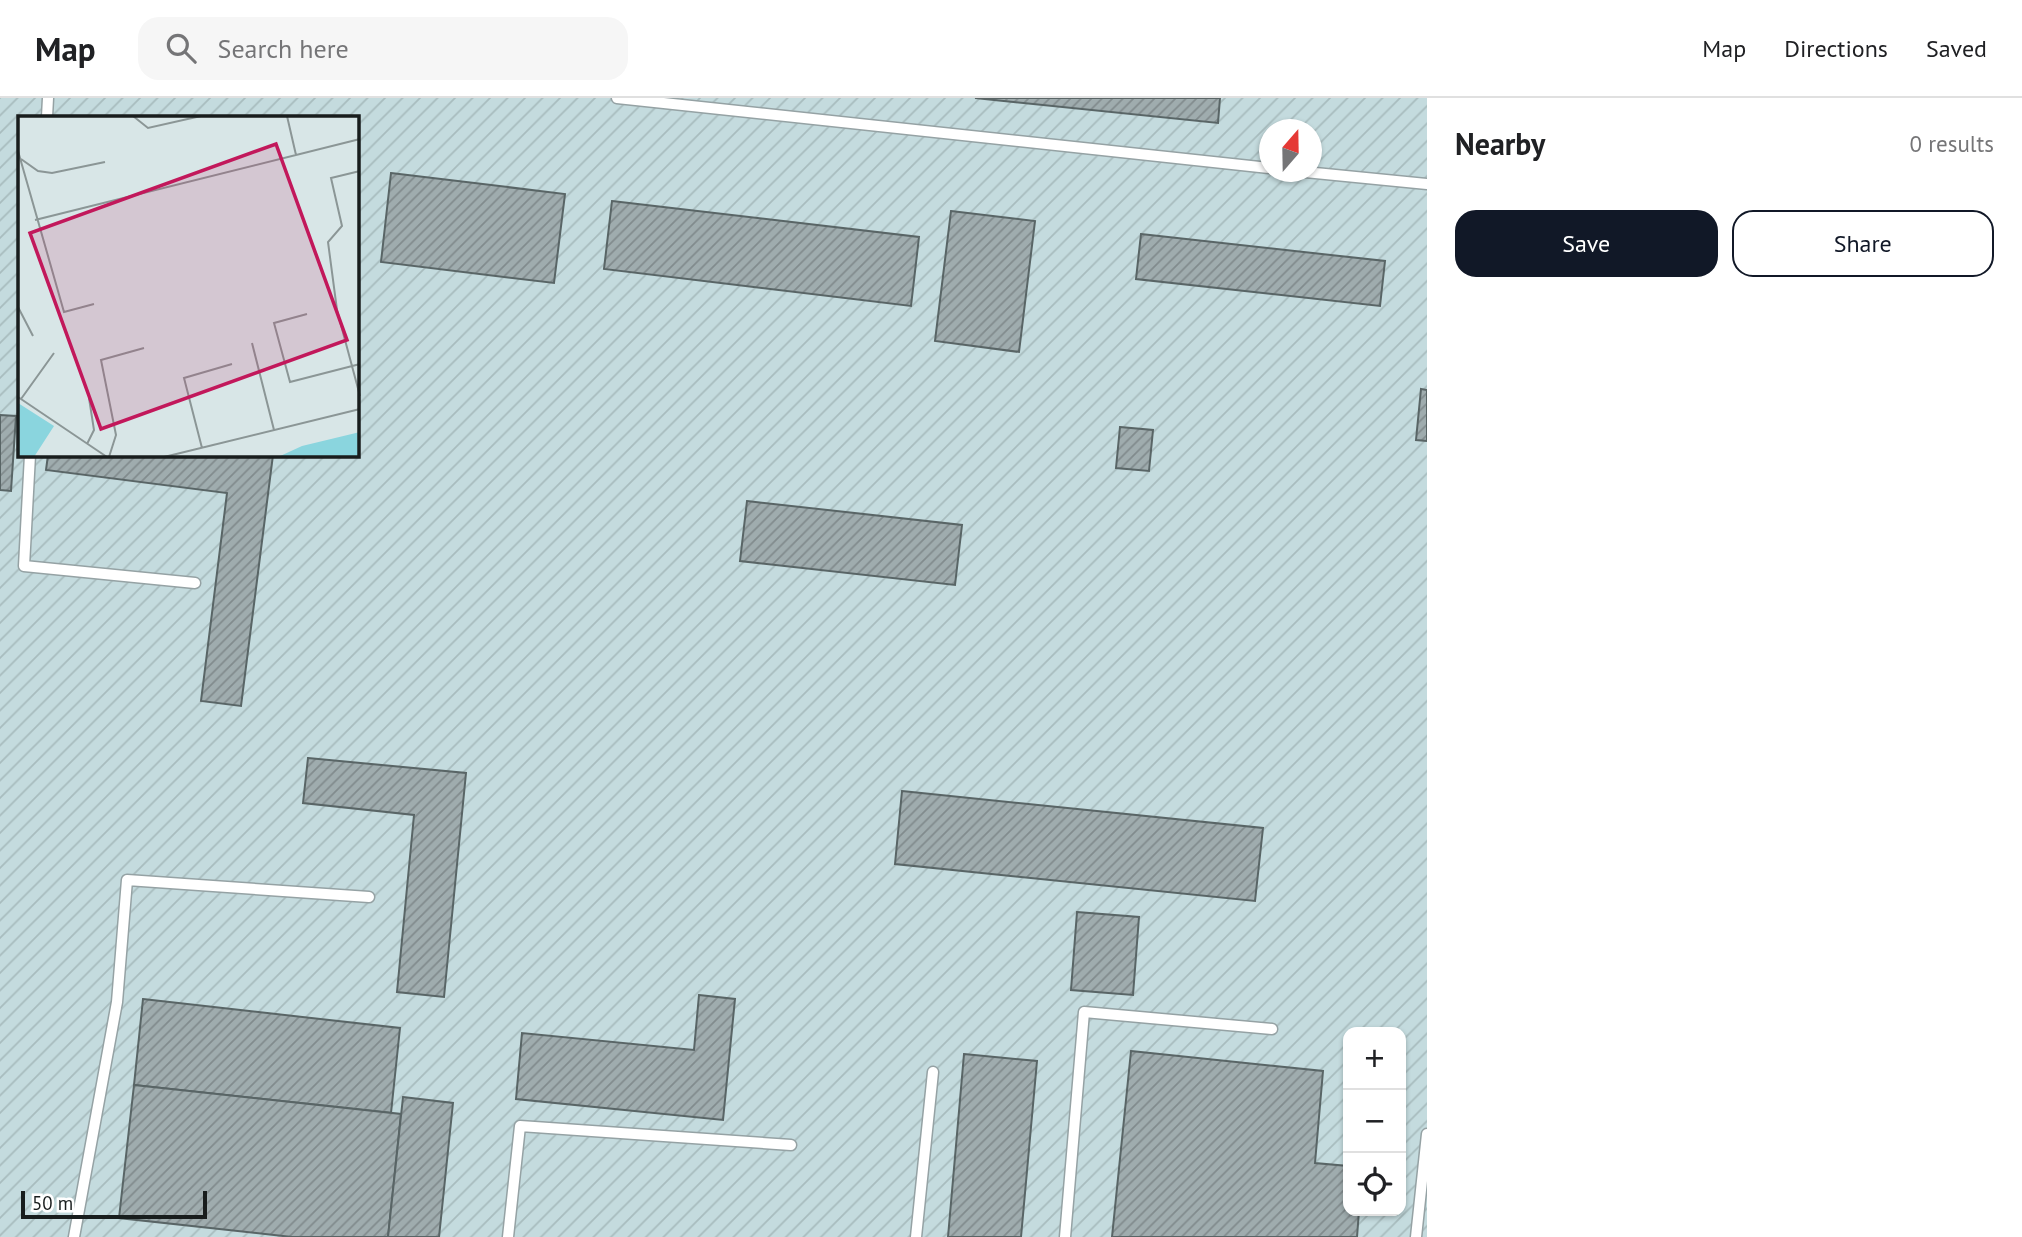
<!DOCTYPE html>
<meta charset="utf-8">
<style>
:root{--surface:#fff;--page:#f6f6f6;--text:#202124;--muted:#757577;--line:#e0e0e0;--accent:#111827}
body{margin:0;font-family:"PT Sans",sans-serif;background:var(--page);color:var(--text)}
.controls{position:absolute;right:21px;bottom:21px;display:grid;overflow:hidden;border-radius:14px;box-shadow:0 2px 5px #0004}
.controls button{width:63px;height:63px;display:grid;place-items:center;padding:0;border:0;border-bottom:2px solid var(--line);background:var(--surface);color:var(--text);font:35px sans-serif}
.compass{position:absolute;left:1259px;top:21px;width:63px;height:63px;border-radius:50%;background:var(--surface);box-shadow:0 2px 5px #0004;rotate:20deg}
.scale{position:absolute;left:21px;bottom:18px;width:186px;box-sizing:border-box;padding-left:7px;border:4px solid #181d1d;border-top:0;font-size:19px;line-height:24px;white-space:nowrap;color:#181d1d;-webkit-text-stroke:5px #fff;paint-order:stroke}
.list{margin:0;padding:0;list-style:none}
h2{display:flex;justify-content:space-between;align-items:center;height:91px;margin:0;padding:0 28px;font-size:30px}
h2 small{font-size:23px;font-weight:400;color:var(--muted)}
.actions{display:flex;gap:14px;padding:21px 28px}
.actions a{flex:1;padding:16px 0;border:2px solid var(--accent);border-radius:21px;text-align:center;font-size:24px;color:var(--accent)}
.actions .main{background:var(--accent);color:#fff}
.icon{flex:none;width:38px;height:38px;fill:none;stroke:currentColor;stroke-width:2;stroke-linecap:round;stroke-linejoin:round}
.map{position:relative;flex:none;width:1427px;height:1139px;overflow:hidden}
header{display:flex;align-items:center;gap:42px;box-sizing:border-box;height:98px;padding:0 35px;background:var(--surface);border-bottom:2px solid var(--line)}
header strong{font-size:33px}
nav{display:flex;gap:38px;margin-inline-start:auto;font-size:24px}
.search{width:490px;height:63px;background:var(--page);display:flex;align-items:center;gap:18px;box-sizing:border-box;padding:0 24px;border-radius:21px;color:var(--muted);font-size:26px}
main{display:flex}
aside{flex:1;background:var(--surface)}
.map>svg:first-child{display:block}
.industrial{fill:url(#industrial-furrows);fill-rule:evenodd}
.building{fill:url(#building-hatch);stroke:#596566;stroke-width:2}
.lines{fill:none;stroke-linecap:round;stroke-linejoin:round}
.lane-casing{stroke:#95a2a4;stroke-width:13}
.lane{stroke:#fff;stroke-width:10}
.inset-road{fill:none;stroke:#8b9696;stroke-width:2}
.view{fill:#c2185b;fill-opacity:0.15;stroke:#c2185b;stroke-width:3.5}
.inset-edge{fill:none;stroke:#181d1d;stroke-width:3.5}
</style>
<header>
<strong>Map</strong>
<div class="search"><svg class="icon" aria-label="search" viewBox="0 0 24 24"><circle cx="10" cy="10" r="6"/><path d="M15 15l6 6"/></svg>Search here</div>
<nav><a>Map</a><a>Directions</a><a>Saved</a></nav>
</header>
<main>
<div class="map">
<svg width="1427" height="1139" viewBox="0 0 1427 1139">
<defs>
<pattern id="industrial-furrows" width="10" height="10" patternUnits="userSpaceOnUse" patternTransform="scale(1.75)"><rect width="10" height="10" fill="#c4dbde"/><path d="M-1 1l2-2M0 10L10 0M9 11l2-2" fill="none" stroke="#a8bcbe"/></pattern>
<pattern id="building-hatch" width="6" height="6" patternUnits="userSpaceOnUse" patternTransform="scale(1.75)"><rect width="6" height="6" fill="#9facae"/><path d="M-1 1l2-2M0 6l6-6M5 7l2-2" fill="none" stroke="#818b8d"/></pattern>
</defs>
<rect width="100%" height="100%" fill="#d8e6e7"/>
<!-- industrial -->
<path class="industrial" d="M0 0H1427V1139H0ZM19 19H357V357H19ZM1269 32H1311V74H1269ZM1348 934H1401V1113H1348Z"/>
<!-- building -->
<g class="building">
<path d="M975 0H1220L1218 25Z"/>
<path d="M391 75 565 96 554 185 381 164Z"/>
<path d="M612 103 919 139 911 208 604 171Z"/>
<path d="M951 113 1035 123 1019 254 935 243Z"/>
<path d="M1141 136 1385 163 1380 208 1136 181Z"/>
<path d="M1421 291 1427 292V343L1416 342Z"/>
<path d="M0 317 16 318 11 393 0 392Z"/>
<path d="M1120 329 1153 332 1149 373 1116 370Z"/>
<path d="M48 357H273L241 608 201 603 227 395 46 372Z"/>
<path d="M747 403 962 427 955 487 740 463Z"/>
<path d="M308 660 466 675 444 899 397 894 414 717 303 705Z"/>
<path d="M902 693 1263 730 1255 803 895 766Z"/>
<path d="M1077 814 1139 819 1133 897 1071 892Z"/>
<path d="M699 897 735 901 723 1022 516 1001 522 935 694 952Z"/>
<path d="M143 901 400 930 391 1015 134 987Z"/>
<path d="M1131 953 1323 973 1315 1065 1348 1068V1113H1359L1357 1139H1112Z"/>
<path d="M964 956 1037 963 1021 1139H948Z"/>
<path d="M134 987 401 1016 388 1139H292L119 1120Z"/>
<path d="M403 999 453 1005 439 1139H388Z"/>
</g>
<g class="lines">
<defs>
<g id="lane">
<path d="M617 0 1269 70"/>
<path d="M47 19 48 0"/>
<path d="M1305 74 1427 86"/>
<path d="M30 357 24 468 195 485"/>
<path d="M74 1139 117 904 127 782 369 799"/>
<path d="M508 1139 520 1028 791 1047"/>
<path d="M916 1139 933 974"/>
<path d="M1065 1139 1084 914 1272 931"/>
<path d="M1416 1139 1427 1036"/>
</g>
</defs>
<!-- lane casing -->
<use href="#lane" class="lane-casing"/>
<!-- lane -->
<use href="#lane" class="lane"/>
</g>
<!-- overview -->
<g transform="translate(18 18)">
<rect width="341" height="341" fill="#d8e6e7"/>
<path d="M0 287 36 310 16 341H0ZM342 316 341 341H260L284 330Z" fill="#8ad5de"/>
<path class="inset-road" d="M115 0 130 12 183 0M269 0 278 39M0 35 46 196 76 188M3 43 20 55 34 57 87 46M342 55 313 62 324 110 310 126 319 194 342 280M17 104 342 23M0 191 15 220M289 198 256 207 272 266 342 248M234 227 256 314M0 281 89 341M3 283 36 237M69 328 76 314 71 282M184 332 166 262 214 248M91 341 98 319 83 244 126 232M146 341 342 293"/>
<path class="view" d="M258 28 329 224 83 313 12 117Z"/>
<rect width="341" height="341" class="inset-edge"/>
</g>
</svg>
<div class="controls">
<button>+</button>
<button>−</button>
<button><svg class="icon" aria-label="locate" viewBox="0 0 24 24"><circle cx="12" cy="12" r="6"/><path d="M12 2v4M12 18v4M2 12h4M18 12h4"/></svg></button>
</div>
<svg class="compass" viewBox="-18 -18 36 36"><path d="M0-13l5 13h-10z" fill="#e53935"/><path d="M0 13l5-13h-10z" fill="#757577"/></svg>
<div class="scale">50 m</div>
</div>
<aside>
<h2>Nearby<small>0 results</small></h2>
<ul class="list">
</ul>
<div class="actions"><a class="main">Save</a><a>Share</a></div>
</aside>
</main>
